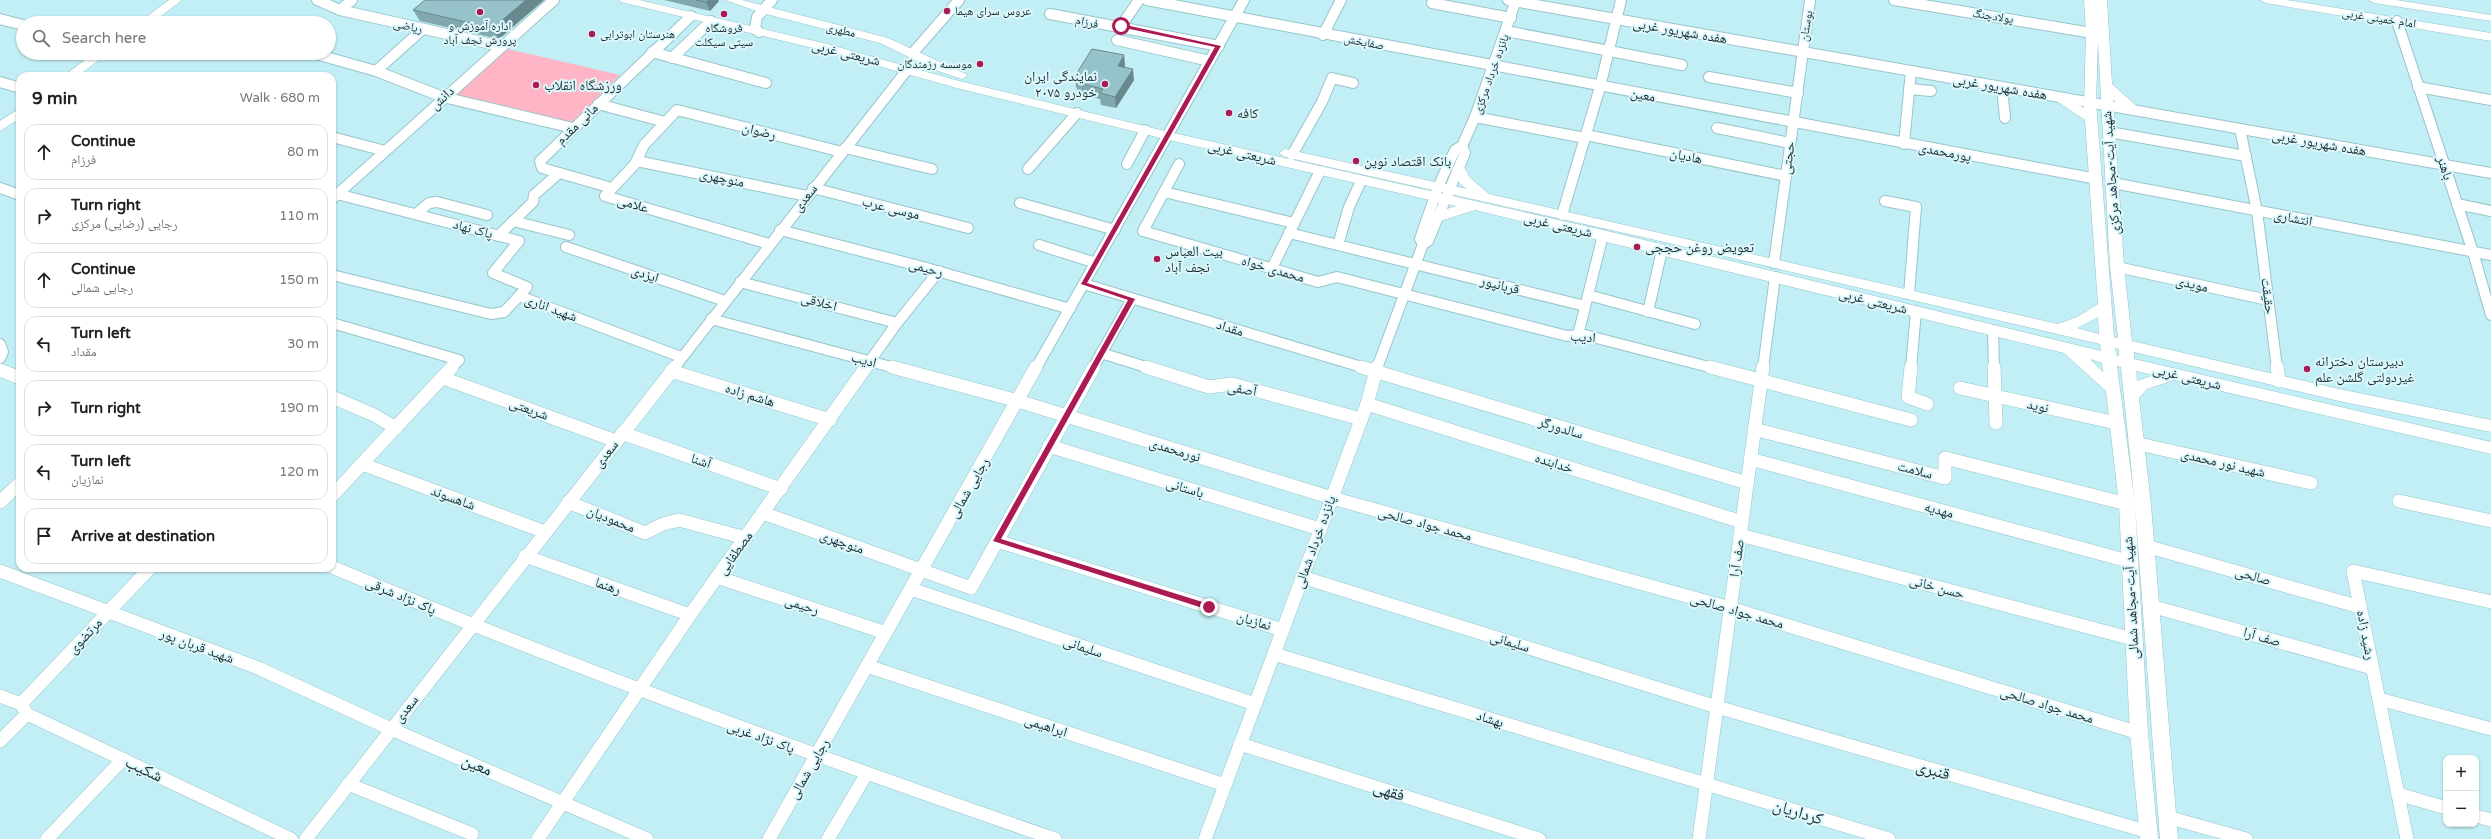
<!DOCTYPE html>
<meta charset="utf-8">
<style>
:root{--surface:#fff;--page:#f6f6f6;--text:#202124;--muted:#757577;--line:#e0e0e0}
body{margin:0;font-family:"Varela Round","Noto Naskh Arabic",sans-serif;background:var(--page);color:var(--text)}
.controls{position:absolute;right:12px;bottom:12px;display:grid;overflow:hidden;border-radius:8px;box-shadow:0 1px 3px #0004}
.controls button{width:36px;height:36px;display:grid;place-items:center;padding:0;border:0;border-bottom:1px solid var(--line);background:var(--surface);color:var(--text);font:20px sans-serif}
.stop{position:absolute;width:12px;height:12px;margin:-9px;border:3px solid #ab1a53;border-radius:50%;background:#fff}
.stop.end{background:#ab1a53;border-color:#fff;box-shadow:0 1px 4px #0008}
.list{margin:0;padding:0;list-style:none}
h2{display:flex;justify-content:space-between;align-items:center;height:52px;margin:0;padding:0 16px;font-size:17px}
h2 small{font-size:13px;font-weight:400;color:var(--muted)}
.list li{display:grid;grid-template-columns:26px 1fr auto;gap:12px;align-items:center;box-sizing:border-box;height:56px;margin:0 8px 8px;padding:0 8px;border:1px solid var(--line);border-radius:12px}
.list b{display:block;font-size:15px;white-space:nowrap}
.list p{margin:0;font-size:13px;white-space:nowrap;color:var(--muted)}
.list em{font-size:13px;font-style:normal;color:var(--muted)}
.icon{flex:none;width:22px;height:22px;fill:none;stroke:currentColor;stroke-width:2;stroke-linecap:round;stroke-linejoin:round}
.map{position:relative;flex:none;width:2491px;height:839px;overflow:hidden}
.search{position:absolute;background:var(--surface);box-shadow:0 1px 3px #0004;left:16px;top:16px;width:320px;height:44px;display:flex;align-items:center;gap:10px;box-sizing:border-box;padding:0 14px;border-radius:22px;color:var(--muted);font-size:15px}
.panel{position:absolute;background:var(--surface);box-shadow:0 1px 3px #0004;left:16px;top:72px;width:320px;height:500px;border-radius:12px}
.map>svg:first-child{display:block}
.green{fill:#ffb5c5}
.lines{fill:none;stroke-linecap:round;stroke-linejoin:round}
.minor-far1-casing{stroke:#98c5cb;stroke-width:12}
.minor-casing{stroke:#98c5cb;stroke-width:14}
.major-casing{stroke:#98c5cb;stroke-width:1}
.minor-far1{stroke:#fff;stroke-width:10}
.minor{stroke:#fff;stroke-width:13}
.major{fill:#fff;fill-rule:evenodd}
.wall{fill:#81a8ad}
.shaded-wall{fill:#69888d}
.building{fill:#96c3c9;stroke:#69888d}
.route{fill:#ab1a53}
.poi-dot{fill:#ab1a53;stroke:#ddf8fc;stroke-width:1.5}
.labels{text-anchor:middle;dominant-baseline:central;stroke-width:4;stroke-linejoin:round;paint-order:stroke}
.far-poi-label{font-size:12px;fill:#1c2e31;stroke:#ddf8fc;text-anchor:start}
.far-street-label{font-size:12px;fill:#1c2e31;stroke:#ddf8fc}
.street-label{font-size:14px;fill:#1c2e31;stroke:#ddf8fc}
.poi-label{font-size:14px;fill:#1c2e31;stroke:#ddf8fc;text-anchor:start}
.near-street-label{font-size:17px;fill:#1c2e31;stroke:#ddf8fc}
</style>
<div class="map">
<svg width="2491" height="839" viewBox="0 0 2491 839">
<rect width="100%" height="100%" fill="#c1eff5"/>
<!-- green -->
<path class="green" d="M504 48 620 75 570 124 451 96Z"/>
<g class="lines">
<defs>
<g id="minor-far1">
<path d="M317 0 340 10 500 46"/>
<path d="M1147 0 2097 179"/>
<path d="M1508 0 2491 173"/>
<path d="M1894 0 2092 33"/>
<path d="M1432 3 1511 18"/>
<path d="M340 10 352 0"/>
<path d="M1050 14 1219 46"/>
<path d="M0 19 23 25"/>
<path d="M2397 21 2473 252 2491 315"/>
<path d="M1121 26 1139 0"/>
<path d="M1506 31 1682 65"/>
<path d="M759 32 755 29 757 17 772 0"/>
<path d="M1323 35 1341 0"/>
<path d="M1117 40 1210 61"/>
<path d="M652 52 766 83"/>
<path d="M312 53 376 71 443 97 573 128"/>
<path d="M912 54 959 0"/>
<path d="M672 58 711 21"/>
<path d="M376 71 423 29"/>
<path d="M1709 77 1798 93"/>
<path d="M0 82 20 88"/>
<path d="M2002 87 2005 118"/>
<path d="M2418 87 2491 100"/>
<path d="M1909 89 1931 91"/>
<path d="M598 104 665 122"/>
<path d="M1475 117 1585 138"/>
<path d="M1717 128 1790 143"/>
<path d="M2240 129 2257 211 2277 368"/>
<path d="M2109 132 2246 156"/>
<path d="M1586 135 1786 176"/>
<path d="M332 137 385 151"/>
<path d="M1904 144 1911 71"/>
<path d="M845 148 932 169"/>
<path d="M1292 155 1322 102 1332 78 1353 83"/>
<path d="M637 161 807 196"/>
<path d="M1127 164 1145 130"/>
<path d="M1179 164 1143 231 1318 282 1337 277 1567 336 1585 335 1713 368"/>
<path d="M1028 169 1077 113"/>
<path d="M2113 183 2491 255"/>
<path d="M0 188 20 195"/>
<path d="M612 188 542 168 540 161 691 16"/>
<path d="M813 188 968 228"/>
<path d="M1164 192 1294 223"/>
<path d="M337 194 519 241 493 273 527 287 519 296"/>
<path d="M332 199 554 0"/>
<path d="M1885 201 1916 207 1909 294"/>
<path d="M1020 203 1115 230"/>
<path d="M2457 204 2491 211"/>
<path d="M416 214 429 203 437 202 487 215"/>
<path d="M1562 215 1600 87 1621 0"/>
<path d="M513 221 569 235"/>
<path d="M780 230 923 267 1070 309"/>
<path d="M1289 233 1585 306"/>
<path d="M498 236 533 202 534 195 559 173"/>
<path d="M769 244 605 196 635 164 644 145 677 110 842 152"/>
<path d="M1423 244 1420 239 1438 187 1455 150 1462 146 1475 117 1516 0"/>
<path d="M1039 245 1096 263"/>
<path d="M1338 245 1349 207 1361 181"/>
<path d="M566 247 725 301"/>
<path d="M1774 263 1810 0"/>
<path d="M2117 267 2268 300"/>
<path d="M1272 268 1320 171"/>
<path d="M332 275 491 314 504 312 519 296 681 357"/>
<path d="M740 282 897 323"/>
<path d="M1084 284 1365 368"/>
<path d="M1588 295 1695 324"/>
<path d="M1648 312 1662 250"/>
<path d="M711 319 895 368"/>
<path d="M332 323 459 360 451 368"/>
<path d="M1993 330 1994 368"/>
<path d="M1578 335 1603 235"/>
<path d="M0 344 3 352 0 358"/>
<path d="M1101 353 1149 368"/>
<path d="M674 368 907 70"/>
<path d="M865 368 897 323 939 271"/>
<path d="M1036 368 1244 0"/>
<path d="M1093 368 1132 299"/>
<path d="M1377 368 1423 244 1428 241 1465 153 1462 146"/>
<path d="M1763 368 1775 277"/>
<path d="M1911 368 1916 311"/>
</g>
<g id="minor">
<path d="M892 367 1018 401 1332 498 1730 608 2139 733"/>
<path d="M1146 367 1209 387 1232 384 1361 419"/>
<path d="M1361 367 1747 483"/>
<path d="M1710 367 1911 420"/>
<path d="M1911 367 1908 397 1927 404"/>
<path d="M1994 367 1996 423"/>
<path d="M2277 367 2279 381"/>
<path d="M0 370 20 378"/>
<path d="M671 371 830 420"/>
<path d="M443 378 616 441"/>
<path d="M1960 388 2116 423"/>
<path d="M332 397 374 415 396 428"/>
<path d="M1367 404 1742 522"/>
<path d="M1754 429 1945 478V458L2127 504"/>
<path d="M622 433 781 489"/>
<path d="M2135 443 2311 483"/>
<path d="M1049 446 1320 529"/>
<path d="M1750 459 2128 561"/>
<path d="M362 464 545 532"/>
<path d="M332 496 452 367"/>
<path d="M2399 501 2491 521"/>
<path d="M0 502 20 483"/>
<path d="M568 502 645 533 663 524 679 520 746 538"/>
<path d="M763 513 971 588 1094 367"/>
<path d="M1740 535 2133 639"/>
<path d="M997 541 1283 630"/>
<path d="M2146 546 2360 607"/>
<path d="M525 556 690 615"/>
<path d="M332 567C570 667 811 755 1055 839"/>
<path d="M0 571 258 668 391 729 647 839"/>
<path d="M717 577 886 633"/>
<path d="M1302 577 1717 707 2149 832"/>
<path d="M911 589 1255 704"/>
<path d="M2151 606 2372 668"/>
<path d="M1274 654 1889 839"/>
<path d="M867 666 1225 785"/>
<path d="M0 696 21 704 27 714 291 839"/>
<path d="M2379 699 2491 729"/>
<path d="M21 704 150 568"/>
<path d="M0 741 27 714"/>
<path d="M1240 744 1539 839"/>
<path d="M348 784 472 834"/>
<path d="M2398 794 2446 808"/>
<path d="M2476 816 2491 820"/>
<path d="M2167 817 2246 839"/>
<path d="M47 839 123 759"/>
<path d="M306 839 675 367"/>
<path d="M538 839 690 615 866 367"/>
<path d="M769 839 1036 367"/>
<path d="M828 839 866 775"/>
<path d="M1205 839 1367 404 1377 367"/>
<path d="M1699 839 1763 367"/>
<path d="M2407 839 2353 571 2491 602"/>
</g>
<g id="major">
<path d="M169 0H182L152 23H138Z"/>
<path d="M619 0H639L827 44 959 81 1169 132 1603 230 2101 351 2100 344 1647 238 1285 157 1279 153 1285 149 1467 189 1460 184 1452 168 1458 164 1463 165 1470 178 1489 194 2058 324 2077 317 2098 304 2085 120 2049 96 2055 92 2059 93 2084 108 2086 33 2084 0H2107L2112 84 2141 110 2135 114 2113 100 2124 267 2132 341 2339 389 2491 420V432L2339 401 2134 352V359L2491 442V454L2174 380 2147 389 2139 398 2151 505 2178 839H2160L2135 505 2121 367 2117 366 2135 504 2148 733 2158 839H2140L2130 733 2119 504 2106 391 2064 353 1475 210 1437 222 1430 217 1432 214 1456 206 1169 140 957 88 825 51 621 2ZM2098 41 2110 267 2118 338 2114 337 2096 102ZM2098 317 2099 334 2077 328ZM2115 348 2119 349V356L2116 355ZM2090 359 2102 363 2103 372ZM2136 371 2154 375 2137 381Z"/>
<path d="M725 0H742L888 38 968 75 962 79 935 70 880 43 762 13Z"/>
<path d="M2260 0H2287L2491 33V41L2266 3Z"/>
<path d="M2368 0H2396L2491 15V21L2374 3Z"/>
<path d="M94 53H108L78 76H64Z"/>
<path d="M20 108V118L0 131V121Z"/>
</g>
</defs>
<!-- minor-far1 casing -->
<use href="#minor-far1" class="minor-far1-casing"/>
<!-- minor casing -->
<use href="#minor" class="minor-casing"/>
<!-- major casing -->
<use href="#major" class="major-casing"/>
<!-- minor-far1 -->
<use href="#minor-far1" class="minor-far1"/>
<!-- minor -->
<use href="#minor" class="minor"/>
<!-- major -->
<use href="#major" class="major"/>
</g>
<!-- wall -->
<g class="wall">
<path d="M544 0 499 39 420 21 413 10Z"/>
<path d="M664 0H718L719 1 710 11Z"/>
<path d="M1124 55 1125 67 1134 80 1116 108 1101 105 1100 99 1080 94 1076 87 1075 76Z"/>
</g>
<!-- shaded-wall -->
<g class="shaded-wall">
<path d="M526 0H544L499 39 493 28Z"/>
<path d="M709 0H718L719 1 710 11 706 2Z"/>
<path d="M1124 55 1125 67 1119 77 1118 66Z"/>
<path d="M1133 69 1134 80 1116 108 1115 97Z"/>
</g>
<!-- building -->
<g class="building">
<path d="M425 0H526L493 28 413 10Z"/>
<path d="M696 0H709L706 2Z"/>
<path d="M1092 49 1124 55 1118 66 1133 69 1115 97 1100 93 1103 89 1079 83 1075 76Z"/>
</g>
<!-- route -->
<path class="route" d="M1121 24 1221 46 1087 283 1135 299 1001 539 1209 604 1213 607 1209 610 993 541 1128 300 1081 284 1215 47 1120 27Z"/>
<!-- markers -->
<g class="poi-dot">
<circle cx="947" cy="11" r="4"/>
<circle cx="480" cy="12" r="4"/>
<circle cx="724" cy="14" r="4"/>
<circle cx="592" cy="34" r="4"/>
<circle cx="980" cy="64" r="4"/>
<circle cx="1105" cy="84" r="4"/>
<circle cx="536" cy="85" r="4"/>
<circle cx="1229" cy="113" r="4"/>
<circle cx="1356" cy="161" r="4"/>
<circle cx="1637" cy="247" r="4"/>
<circle cx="1157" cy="259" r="4"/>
<circle cx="2307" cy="369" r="4"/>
</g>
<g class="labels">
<!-- far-poi labels -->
<g class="far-poi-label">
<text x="955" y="11">عروس سرای هیما</text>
<text x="480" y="26" text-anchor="middle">اداره آموزش و<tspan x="480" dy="14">پرورش نجف آباد</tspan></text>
<text x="724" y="28" text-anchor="middle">فروشگاه<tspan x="724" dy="14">سيتی سیکلت</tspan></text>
<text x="600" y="34">هنرستان ابوترابی</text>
<text x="972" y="64" text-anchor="end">موسسه رزمندگان</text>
</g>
<!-- far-street labels -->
<g class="far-street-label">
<text transform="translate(1993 16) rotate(9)">پولادچنگ</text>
<text transform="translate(2379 18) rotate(9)">امام خمینی غربی</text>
<text transform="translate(1087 22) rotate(12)">فرزام</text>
<text transform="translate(408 26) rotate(12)">ریاضی</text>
<text transform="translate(1806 26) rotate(-81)">بوستان</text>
<text transform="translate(841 30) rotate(13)">مطهری</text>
<text transform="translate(1364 42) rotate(11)">صفابخش</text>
<text transform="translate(1491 74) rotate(-70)">پانزده خرداد مرکزی</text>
</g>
<!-- street labels -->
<g class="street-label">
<text transform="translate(1680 31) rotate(10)">هفده شهریور غربی</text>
<text transform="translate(846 53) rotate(14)">شریعتی غربی</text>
<text transform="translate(2000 87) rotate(10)">هفده شهریور غربی</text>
<text transform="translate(1643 95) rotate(11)">معین</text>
<text transform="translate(442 98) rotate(-42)">دانش</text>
<text transform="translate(577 124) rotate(-44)">مانی مقدم</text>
<text transform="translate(759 131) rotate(14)">رضوان</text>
<text transform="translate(2319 143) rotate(10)">هفده شهریور غربی</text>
<text transform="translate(1945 152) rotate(11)">پورمحمدی</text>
<text transform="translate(1242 153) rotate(13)">شریعتی غربی</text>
<text transform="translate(1686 156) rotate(12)">هادیان</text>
<text transform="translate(1788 158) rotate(-82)">حجتی</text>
<text transform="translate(2445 168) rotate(72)">باهنر</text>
<text transform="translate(2111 173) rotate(-94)">شهید آیت-مجاهد مرکزی</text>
<text transform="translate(722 178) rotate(12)">منوچهری</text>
<text transform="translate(805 198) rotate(-52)">سعدی</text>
<text transform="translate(633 204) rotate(16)">علامی</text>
<text transform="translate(891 208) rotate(14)">موسی عرب</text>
<text transform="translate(2293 218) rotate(11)">انتشاری</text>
<text transform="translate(1558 225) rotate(13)">شریعتی غربی</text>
<text transform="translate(473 229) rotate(15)">پاک نهاد</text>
<text transform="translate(926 268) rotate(15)">رحیمی</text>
<text transform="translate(1273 269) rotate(16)">محمدی خواه</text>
<text transform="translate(645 274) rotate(18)">ایزدی</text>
<text transform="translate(2192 284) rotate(13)">مویدی</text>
<text transform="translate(1500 285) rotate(14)">قربانپور</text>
<text transform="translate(2268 296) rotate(83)">حقیقت</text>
<text transform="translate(1873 301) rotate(14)">شریعتی غربی</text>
<text transform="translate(819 302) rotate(15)">اخلاقی</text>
<text transform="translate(551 308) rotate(20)">شهید اناری</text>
<text transform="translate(1230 328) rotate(17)">مقداد</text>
<text transform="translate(1583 337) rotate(5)">ادیب</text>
<text transform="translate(864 360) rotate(15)">ادیب</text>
<text transform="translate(2187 377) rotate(14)">شریعتی غربی</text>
<text transform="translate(1242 389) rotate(10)">آصفی</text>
<text transform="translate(750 395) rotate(17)">هاشم زاده</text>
<text transform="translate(2038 406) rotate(13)">نوید</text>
<text transform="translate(529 409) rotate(20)">شریعتی</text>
<text transform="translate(1561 428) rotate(17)">سالدورگر</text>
<text transform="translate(1175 450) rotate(17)">نورمحمدی</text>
<text transform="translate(606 454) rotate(-52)">سعدی</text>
<text transform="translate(701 461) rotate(19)">آشنا</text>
<text transform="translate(1554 463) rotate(17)">خدابنده</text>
<text transform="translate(2223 463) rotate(13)">شهید نور محمدی</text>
<text transform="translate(1915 470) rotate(14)">سلامت</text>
<text transform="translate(969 488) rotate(-60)">رجایی شمالی</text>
<text transform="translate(1185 488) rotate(17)">باستانی</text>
<text transform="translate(453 498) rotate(20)">شاهسوند</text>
<text transform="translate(1939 510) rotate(15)">مهدیه</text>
<text transform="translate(611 519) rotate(22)">محمودیان</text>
<text transform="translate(1425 524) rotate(15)">محمد جواد صالحی</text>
<text transform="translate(842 542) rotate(20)">منوچهری</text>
<text transform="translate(1315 542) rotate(-70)">پانزده خرداد شمالی</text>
<text transform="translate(735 553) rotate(-54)">مصطفایی</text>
<text transform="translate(1737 558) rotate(-82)">صف آرا</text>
<text transform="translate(2253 576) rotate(16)">صالحی</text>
<text transform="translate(608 586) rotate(19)">رهنما</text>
<text transform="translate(1937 587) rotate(15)">حسن خانی</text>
<text transform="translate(401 596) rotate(23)">پاک نژاد شرقی</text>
<text transform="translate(2131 598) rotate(-93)">شهید آیت-مجاهد شمالی</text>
<text transform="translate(802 605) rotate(18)">رحیمی</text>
<text transform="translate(1737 611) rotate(16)">محمد جواد صالحی</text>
<text transform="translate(1254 621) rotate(17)">نمازیان</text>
<text transform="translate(2366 635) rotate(79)">رشید زاده</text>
<text transform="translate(85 636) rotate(-47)">مرتضوی</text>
<text transform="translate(2262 637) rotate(16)">صف آرا</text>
<text transform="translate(1510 642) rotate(17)">سلیمانی</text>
<text transform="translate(197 646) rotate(20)">شهید قربان پور</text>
<text transform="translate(1083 647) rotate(19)">سلیمانی</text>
<text transform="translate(2047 705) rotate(17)">محمد جواد صالحی</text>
<text transform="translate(406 709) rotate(-52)">سعدی</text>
<text transform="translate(1490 719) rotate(17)">بهشاد</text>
<text transform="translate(1046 726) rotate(18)">ابراهیمی</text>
<text transform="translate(761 737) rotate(20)">پاک نژاد غربی</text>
<text transform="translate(809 769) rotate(-60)">رجایی شمالی</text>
</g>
<!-- poi labels -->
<g class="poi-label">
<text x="1097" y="76" text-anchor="end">نمایندگی ایران<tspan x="1097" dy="16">خودرو ۲۰۷۵</tspan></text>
<text x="544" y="85">ورزشگاه انقلاب</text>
<text x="1237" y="113">کافه</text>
<text x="1364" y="161">بانک اقتصاد نوین</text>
<text x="1645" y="247">تعویض روغن حججی</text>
<text x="1165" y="251">بیت العباس<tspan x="1165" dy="16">نجف آباد</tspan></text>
<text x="2315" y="361">دبیرستان دخترانه<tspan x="2315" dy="16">غیردولتی گلشن علم</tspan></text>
</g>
<!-- near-street labels -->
<g class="near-street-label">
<text transform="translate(477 765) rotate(23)">معین</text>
<text transform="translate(144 769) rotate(25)">شکیب</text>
<text transform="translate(1933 770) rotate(16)">قنبری</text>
<text transform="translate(1389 791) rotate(18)">فقهی</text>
<text transform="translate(1798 812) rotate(17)">کرداریان</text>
</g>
</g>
</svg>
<div class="controls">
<button>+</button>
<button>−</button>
</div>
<div class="stop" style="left:1121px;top:26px"></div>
<div class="stop end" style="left:1209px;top:607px"></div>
<div class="search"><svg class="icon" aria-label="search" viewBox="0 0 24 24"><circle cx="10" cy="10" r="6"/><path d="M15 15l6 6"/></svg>Search here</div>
<section class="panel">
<h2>9 min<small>Walk · 680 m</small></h2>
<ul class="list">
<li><svg class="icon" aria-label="ahead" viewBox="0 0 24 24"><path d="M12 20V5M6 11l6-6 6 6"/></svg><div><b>Continue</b><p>فرزام</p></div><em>80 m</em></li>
<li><svg class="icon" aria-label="right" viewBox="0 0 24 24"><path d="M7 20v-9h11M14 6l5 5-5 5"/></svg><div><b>Turn right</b><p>رجایی (رضایی) مرکزی</p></div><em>110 m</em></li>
<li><svg class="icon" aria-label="ahead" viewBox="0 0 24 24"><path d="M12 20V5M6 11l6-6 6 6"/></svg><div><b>Continue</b><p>رجایی شمالی</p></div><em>150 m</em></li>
<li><svg class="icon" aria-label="left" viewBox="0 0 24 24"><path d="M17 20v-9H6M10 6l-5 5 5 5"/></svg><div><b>Turn left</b><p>مقداد</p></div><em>30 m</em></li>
<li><svg class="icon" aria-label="right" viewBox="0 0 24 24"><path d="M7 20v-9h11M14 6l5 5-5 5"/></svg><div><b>Turn right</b></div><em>190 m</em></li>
<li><svg class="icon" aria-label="left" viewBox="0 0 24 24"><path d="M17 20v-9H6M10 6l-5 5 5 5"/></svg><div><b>Turn left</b><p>نمازیان</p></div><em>120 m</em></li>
<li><svg class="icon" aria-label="arrive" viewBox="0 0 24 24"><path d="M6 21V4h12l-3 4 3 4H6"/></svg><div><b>Arrive at destination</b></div></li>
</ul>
</section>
</div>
